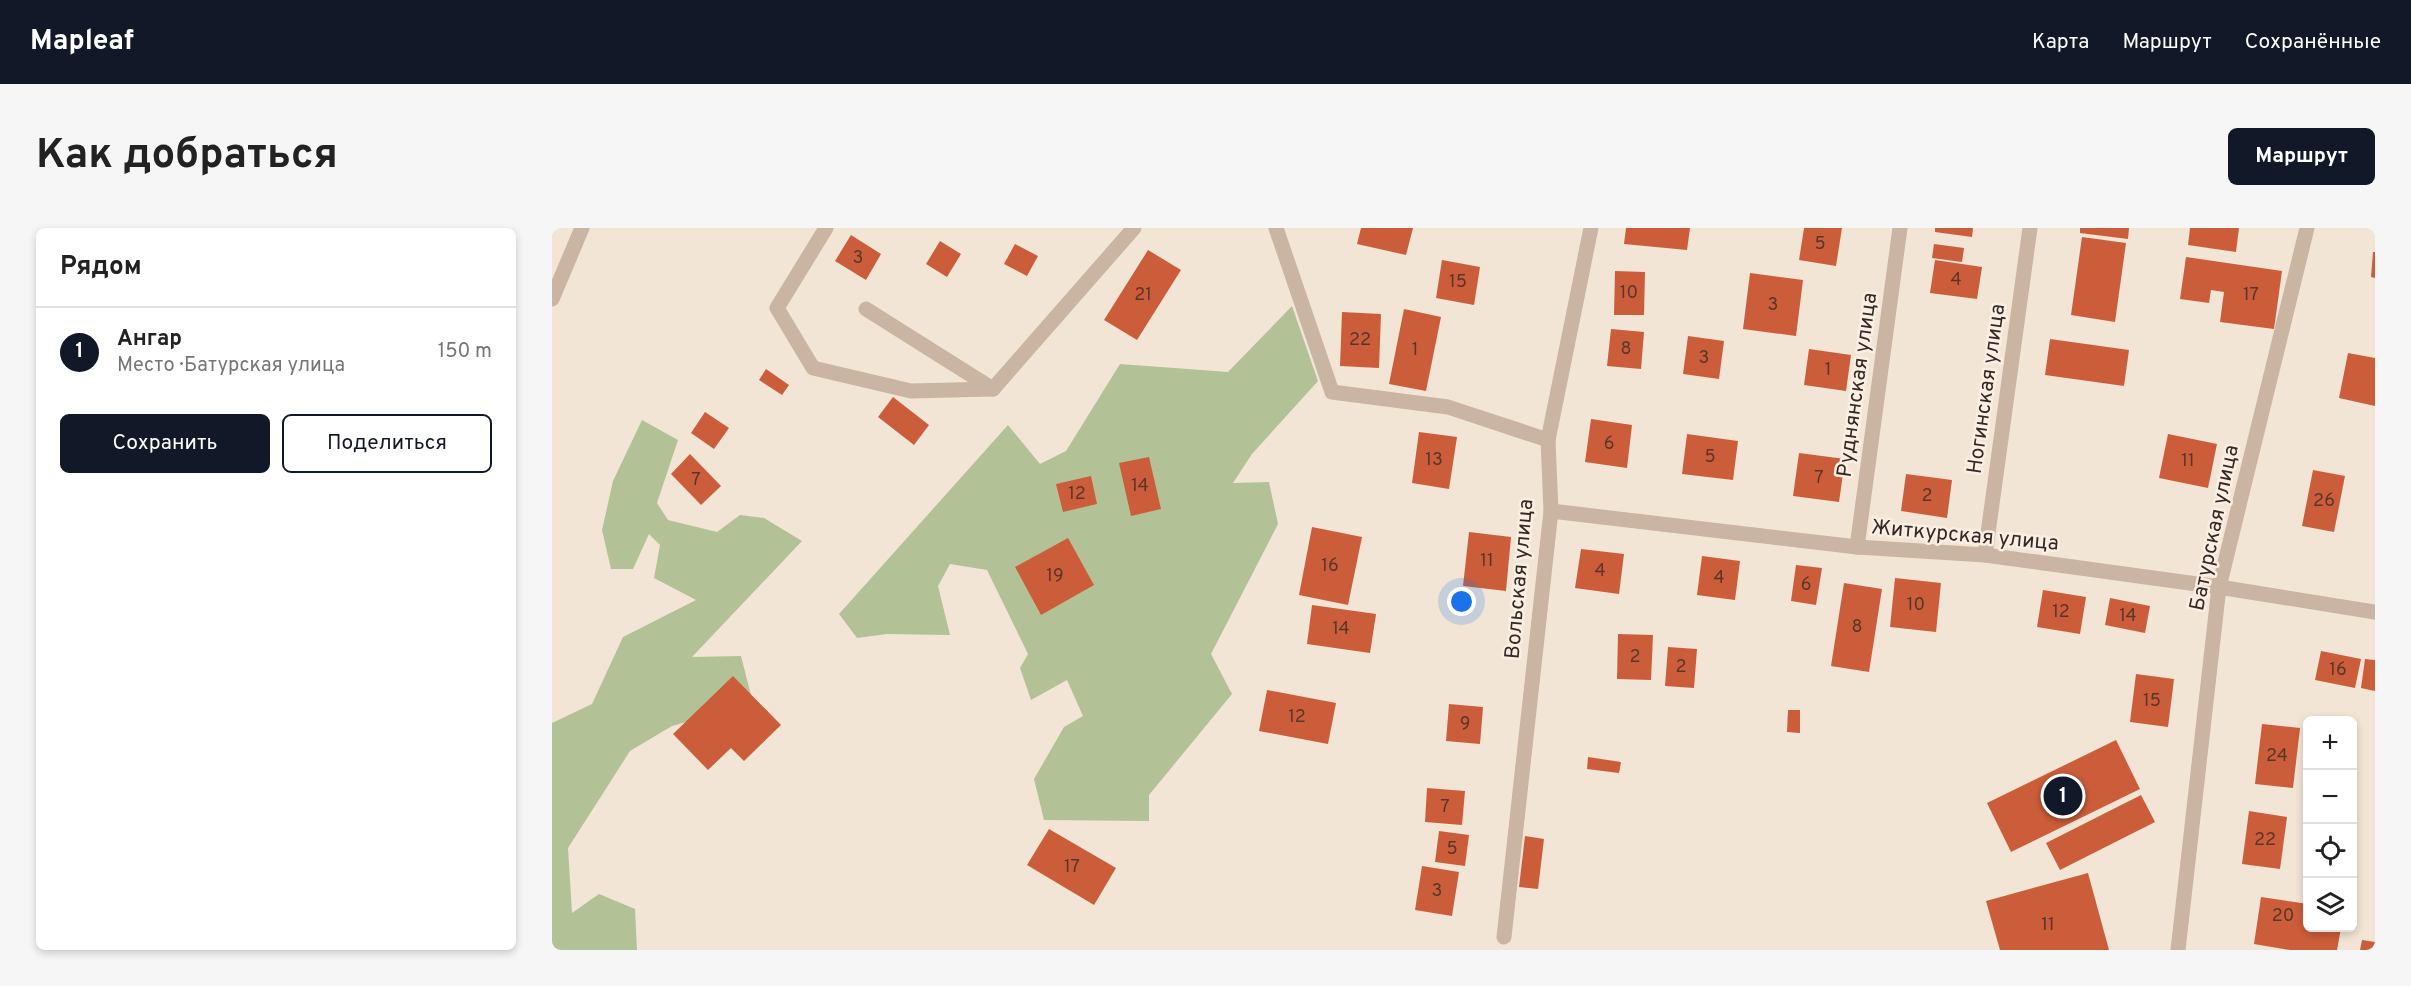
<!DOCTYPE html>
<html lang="ru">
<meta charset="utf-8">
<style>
:root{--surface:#fff;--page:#f6f6f6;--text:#222;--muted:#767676;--line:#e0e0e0;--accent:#111827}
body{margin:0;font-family:Overpass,sans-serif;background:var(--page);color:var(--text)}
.controls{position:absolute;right:18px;bottom:18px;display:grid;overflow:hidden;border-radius:9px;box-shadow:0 3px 9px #0003}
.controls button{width:54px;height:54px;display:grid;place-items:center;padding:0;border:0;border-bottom:2px solid var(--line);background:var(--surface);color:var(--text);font:30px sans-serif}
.you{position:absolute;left:910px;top:374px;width:21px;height:21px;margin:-15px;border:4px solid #fff;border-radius:50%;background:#1a73e8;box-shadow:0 0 0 9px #1a73e833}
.badge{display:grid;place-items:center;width:39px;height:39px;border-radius:50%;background:var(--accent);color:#fff;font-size:20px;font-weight:700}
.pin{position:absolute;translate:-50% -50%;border:3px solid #fff;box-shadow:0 2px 6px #0006}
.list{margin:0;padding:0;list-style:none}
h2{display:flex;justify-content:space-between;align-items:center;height:78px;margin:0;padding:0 24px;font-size:26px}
h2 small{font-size:20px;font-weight:400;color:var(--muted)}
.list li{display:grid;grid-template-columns:39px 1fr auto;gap:18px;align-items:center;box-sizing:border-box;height:90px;padding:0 24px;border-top:2px solid var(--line)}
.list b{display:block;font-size:22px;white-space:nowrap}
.list p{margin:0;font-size:20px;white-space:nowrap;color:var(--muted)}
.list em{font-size:20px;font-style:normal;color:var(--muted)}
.actions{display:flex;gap:12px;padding:18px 24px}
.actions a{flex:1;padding:14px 0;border:2px solid var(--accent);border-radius:9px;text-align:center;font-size:21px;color:var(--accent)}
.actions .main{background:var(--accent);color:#fff}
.icon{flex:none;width:33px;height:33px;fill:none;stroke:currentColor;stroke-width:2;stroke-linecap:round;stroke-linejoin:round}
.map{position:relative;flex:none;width:1823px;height:722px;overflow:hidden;border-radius:9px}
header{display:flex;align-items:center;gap:36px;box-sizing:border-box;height:84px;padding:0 30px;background:var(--accent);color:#fff}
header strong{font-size:28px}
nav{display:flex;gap:33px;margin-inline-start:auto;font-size:21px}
.intro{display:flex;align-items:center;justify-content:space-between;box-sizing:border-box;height:144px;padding:0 36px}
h1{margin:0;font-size:42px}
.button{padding:15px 27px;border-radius:9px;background:var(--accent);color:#fff;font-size:21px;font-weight:700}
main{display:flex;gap:36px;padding:0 36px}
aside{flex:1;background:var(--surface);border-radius:9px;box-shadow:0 3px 9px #0003}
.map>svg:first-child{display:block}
.green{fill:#b3c196}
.building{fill:#cc5d3a}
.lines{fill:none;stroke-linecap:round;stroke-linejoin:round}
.lane{stroke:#cab4a2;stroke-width:15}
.street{stroke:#cab4a2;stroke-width:15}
.labels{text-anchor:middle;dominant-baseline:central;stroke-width:5;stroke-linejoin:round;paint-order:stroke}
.number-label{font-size:18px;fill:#5a362a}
.street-label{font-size:21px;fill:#342925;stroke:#faefe2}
</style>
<header>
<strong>Mapleaf</strong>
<nav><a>Карта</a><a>Маршрут</a><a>Сохранённые</a></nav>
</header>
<div class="intro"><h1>Как добраться</h1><a class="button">Маршрут</a></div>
<main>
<aside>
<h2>Рядом<small></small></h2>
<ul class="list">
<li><span class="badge">1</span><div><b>Ангар</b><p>Место · Батурская улица</p></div><em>150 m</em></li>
</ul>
<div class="actions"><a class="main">Сохранить</a><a>Поделиться</a></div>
</aside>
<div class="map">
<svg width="1823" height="722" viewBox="0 0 1823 722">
<rect width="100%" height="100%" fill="#f2e5d6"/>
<!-- green -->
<g class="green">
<path d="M740 78 766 153 700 226 681 255 717 254 726 296 659 426 680 466 597 567V593L492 592 482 551 512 499 531 488 515 452 479 472 468 440 476 426 435 342 398 336 386 358 398 407 335 406 305 410 287 386 456 197 488 236 514 223 568 136 676 144Z"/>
<path d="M90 192 126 212 105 275 116 292 165 304 188 287 212 290 250 313 140 429 189 428 201 475 120 498 78 523 16 620 20 685 47 666 83 681 85 722H0V495L40 476 71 409 144 372 102 350 108 317 97 306 81 341H59L50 302 61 253Z"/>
</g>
<!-- building -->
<g class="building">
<path d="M809 0H861L854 27 805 16Z"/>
<path d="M1074 0H1138L1135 22 1072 16Z"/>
<path d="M1252 0H1290L1284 38 1247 32Z"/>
<path d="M1383 0H1421L1420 9 1383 4Z"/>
<path d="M1528 0H1577L1576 11 1528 5Z"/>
<path d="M1638 0H1687L1684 24 1636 17Z"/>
<path d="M299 7 329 26 314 52 283 33Z"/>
<path d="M1530 9 1574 15 1563 94 1519 87Z"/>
<path d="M388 13 409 26 395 49 374 36Z"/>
<path d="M463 16 486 28 475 48 452 36Z"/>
<path d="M1382 16 1412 20 1410 34 1380 30Z"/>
<path d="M596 22 629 42 585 112 552 92Z"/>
<path d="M1821 24H1823V50L1819 49Z"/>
<path d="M1634 29 1730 43 1722 101 1668 94 1672 64 1659 62 1657 75 1628 71Z"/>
<path d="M890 32 928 39 922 77 884 70Z"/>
<path d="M1383 32 1430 39 1425 71 1378 65Z"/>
<path d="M1063 43 1093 44 1092 87H1062Z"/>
<path d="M1198 45 1251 52 1244 108 1191 101Z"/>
<path d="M852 81 889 89 874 163 837 156Z"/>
<path d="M790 84 829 86 827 140 788 138Z"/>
<path d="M1059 101 1092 104 1089 141 1055 138Z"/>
<path d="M1136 108 1172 113 1167 151 1131 146Z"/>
<path d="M1498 111 1577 122 1572 158 1493 147Z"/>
<path d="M1257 121 1299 127 1294 163 1252 157Z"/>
<path d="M1796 125 1823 130V178L1787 170Z"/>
<path d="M214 141 237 157 230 167 207 152Z"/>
<path d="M341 169 377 197 362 217 326 189Z"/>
<path d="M153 184 177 200 162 221 139 205Z"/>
<path d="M1039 191 1080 197 1075 240 1033 234Z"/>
<path d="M867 204 905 209 897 261 860 255Z"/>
<path d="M1135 206 1186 213 1181 252 1130 246Z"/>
<path d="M1616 206 1665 216 1656 260 1607 250Z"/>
<path d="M1247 225 1293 231 1287 274 1241 268Z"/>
<path d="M138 226 169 258 149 277 119 246Z"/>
<path d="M597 229 609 281 579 288 567 235Z"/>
<path d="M1761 242 1793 248 1782 304 1750 298Z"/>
<path d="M1354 246 1400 252 1395 290 1349 283Z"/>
<path d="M539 248 545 276 511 284 504 256Z"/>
<path d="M760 299 810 309 796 377 747 367Z"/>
<path d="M917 304 959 309 954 363 911 358Z"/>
<path d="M516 310 542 357 489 387 463 339Z"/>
<path d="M1029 321 1072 326 1067 366 1023 360Z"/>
<path d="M1150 328 1188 333 1183 372 1145 367Z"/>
<path d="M1244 337 1270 340 1264 377 1239 373Z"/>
<path d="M1343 350 1389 355 1384 404 1338 399Z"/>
<path d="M1292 355 1330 361 1317 444 1279 438Z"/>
<path d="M1491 362 1534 369 1528 406 1485 399Z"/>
<path d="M1558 370 1598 378 1593 405 1553 397Z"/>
<path d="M760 377 824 386 818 425 755 416Z"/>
<path d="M1066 406 1101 407 1099 452 1065 451Z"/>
<path d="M1116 419 1145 421 1142 460 1113 458Z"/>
<path d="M1769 423 1809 431 1803 460 1763 452Z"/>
<path d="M1813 431 1823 432V463L1809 460Z"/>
<path d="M1584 446 1622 451 1616 499 1578 494Z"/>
<path d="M181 448 229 497 192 533 179 520 156 542 121 506Z"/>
<path d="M715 462 784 475 776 516 707 503Z"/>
<path d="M897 476 931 479 928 516 894 513Z"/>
<path d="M1236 482H1248V505L1235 504Z"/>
<path d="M1710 496 1748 500 1741 560 1703 556Z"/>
<path d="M1564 512 1588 561 1459 624 1435 575Z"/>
<path d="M1036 529 1069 534 1067 545 1035 541Z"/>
<path d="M875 560 913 563 910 597 873 594Z"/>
<path d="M1589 567 1603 594 1508 642 1494 615Z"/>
<path d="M1697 583 1735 589 1728 641 1690 636Z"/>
<path d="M497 601 564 640 542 677 475 637Z"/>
<path d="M887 603 917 607 913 638 883 634Z"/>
<path d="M973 608 992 611 986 661 967 659Z"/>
<path d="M870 638 907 644 900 688 863 682Z"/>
<path d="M1536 645 1557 722H1448L1434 673Z"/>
<path d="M1709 669 1756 676V700H1789L1785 722H1738L1702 716Z"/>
<path d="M1810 712 1823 714V722H1808Z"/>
</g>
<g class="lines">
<!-- lane -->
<g class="lane">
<path d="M274 0 225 80 261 140 359 163 441 161"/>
<path d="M724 0 780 164 896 179 996 212"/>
<path d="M0 71 30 0"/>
<path d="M314 81 441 161"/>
</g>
<!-- street -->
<g class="street">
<path d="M441 161 582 0"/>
<path d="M999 283 1305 319 1433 327 1667 359 1823 384"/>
<path d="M1305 319 1348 0"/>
<path d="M1433 327 1478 0"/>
<path d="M952 709 999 283 996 212 1039 0"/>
<path d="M1626 722 1667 359 1755 0"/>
</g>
</g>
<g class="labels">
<!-- number labels -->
<g class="number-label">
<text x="1268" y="16">5</text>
<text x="306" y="30">3</text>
<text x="1404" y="52">4</text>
<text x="906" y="54">15</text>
<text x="1077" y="65">10</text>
<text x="591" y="67">21</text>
<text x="1699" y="67">17</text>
<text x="1221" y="77">3</text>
<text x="808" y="112">22</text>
<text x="1074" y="121">8</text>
<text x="863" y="122">1</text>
<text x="1152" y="130">3</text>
<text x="1276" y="142">1</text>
<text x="1057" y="216">6</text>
<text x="1158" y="229">5</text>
<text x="882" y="232">13</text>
<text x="1636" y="233">11</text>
<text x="1267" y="250">7</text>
<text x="144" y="252">7</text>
<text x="588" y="258">14</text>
<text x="525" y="266">12</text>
<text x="1375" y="268">2</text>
<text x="1772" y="273">26</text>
<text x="935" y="333">11</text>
<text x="778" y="338">16</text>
<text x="1048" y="343">4</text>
<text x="503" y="348">19</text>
<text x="1167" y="350">4</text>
<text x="1254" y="357">6</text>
<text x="1364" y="377">10</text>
<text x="1509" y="384">12</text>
<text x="1576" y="388">14</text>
<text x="1305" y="399">8</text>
<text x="789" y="401">14</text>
<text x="1083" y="429">2</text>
<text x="1129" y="439">2</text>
<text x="1786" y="442">16</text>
<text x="1600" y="473">15</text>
<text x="745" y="489">12</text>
<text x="913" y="496">9</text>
<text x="1725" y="528">24</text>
<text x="893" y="579">7</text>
<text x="1713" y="612">22</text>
<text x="900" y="621">5</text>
<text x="520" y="639">17</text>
<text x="885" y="663">3</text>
<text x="1731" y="688">20</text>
<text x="1496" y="697">11</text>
</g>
<!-- street labels -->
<g class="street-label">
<text transform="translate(1306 157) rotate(-82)">Руднянская улица</text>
<text transform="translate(1435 161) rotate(-82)">Ногинская улица</text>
<text transform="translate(1663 300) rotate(-78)">Батурская улица</text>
<text transform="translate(1413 308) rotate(5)">Житкурская улица</text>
<text transform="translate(968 351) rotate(-85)">Вольская улица</text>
</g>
</g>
</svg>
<div class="controls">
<button>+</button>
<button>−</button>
<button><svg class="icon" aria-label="locate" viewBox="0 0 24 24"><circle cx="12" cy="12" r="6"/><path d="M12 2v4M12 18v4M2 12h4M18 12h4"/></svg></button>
<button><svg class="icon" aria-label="layers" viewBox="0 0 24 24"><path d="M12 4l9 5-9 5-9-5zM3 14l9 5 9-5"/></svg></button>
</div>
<div class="you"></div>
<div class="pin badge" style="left:1511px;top:568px">1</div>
</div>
</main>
